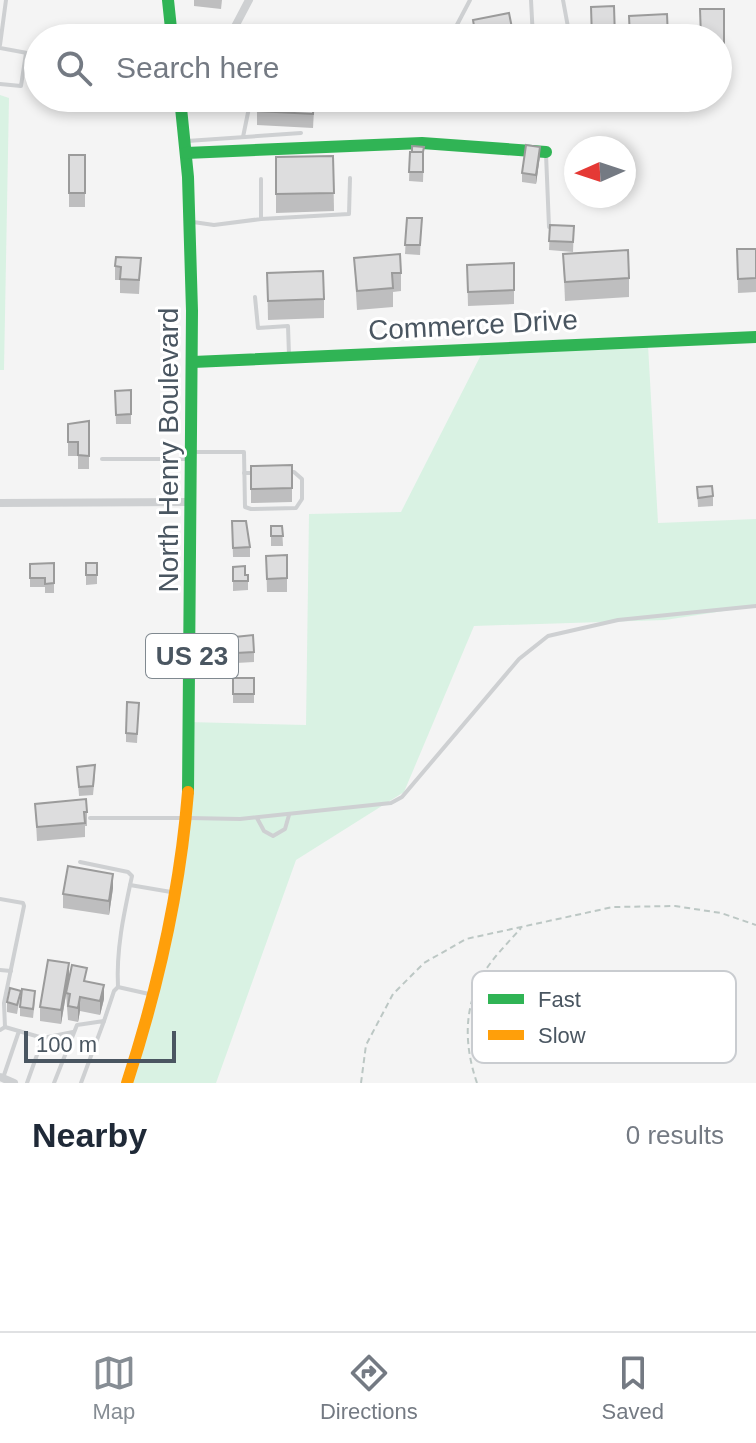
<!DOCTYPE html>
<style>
:root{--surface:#fff;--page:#f6f6f7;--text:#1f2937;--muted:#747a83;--line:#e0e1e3;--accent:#868d94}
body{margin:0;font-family:Arial,sans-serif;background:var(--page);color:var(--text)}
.compass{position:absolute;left:564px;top:136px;width:72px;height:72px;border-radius:50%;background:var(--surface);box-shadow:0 4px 12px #0003;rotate:267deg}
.scale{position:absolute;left:24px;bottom:20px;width:152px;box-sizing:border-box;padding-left:8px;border:4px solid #4a5661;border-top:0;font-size:22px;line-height:28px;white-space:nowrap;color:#4a5661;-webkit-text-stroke:6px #fff;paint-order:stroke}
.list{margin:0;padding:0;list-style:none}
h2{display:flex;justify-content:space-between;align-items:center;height:104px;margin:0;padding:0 32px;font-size:34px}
h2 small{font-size:26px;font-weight:400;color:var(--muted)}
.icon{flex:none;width:44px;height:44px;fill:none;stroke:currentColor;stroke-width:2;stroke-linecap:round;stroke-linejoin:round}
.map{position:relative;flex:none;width:756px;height:1083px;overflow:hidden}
.search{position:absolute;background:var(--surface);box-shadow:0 4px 12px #0003;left:24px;right:24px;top:24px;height:88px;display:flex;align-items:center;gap:20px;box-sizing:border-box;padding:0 28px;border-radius:44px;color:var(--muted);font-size:30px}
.sheet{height:248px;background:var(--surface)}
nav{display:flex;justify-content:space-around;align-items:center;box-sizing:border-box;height:112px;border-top:2px solid var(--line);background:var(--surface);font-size:22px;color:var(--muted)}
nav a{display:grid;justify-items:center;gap:4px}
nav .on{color:var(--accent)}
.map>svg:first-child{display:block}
.green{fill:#d9f2e3}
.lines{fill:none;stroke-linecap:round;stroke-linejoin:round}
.path{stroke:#bcc7c4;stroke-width:2;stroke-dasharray:6 4;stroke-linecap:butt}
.lane{stroke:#ced0d2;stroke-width:4}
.street{stroke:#ced0d2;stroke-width:8}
.fast{stroke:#30b455;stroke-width:12}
.slow{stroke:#ff9f0a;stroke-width:12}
.wall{fill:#bebebf}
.shaded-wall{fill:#9b9b9b}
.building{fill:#ddddde;stroke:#9b9b9b;stroke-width:2}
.labels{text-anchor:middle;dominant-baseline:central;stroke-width:6;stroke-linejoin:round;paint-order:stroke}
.shield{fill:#fff;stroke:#808990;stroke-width:2}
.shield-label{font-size:26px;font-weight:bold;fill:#4a5661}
.street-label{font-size:28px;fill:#4a5661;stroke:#fff}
.key{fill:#fff;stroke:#c9ccd0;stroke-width:2}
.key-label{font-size:22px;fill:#4a5661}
</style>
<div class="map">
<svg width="756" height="1083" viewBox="0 0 756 1083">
<rect width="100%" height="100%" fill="#f4f4f4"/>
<!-- green -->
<g class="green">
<path d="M0 95 9 98 4 370H0Z"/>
<path d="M648 345 658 523 756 519V606L665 620 474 626 404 792 296 860 216 1083H131L175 917 188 722 306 725 309 514 401 512 484 349Z"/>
</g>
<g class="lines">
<!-- path -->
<g class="path">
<path d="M361 1083 366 1045 393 994 424 963 466 939 613 907 675 906 721 913 756 925"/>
<path d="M477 1083C465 1048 463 1012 481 978 490 960 508 943 521 928"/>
</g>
<!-- lane -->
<g class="lane">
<path d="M531 0 533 38"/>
<path d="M563 0 570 38"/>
<path d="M450 38 470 0"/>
<path d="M0 45 6 0"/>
<path d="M0 48 38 55"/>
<path d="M0 84 21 86 26 53"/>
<path d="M243 137 251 98"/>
<path d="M187 141 301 133"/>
<path d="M546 154 549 227"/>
<path d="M261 219 349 214 350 178"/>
<path d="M193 222 214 225 261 219V179"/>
<path d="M255 297 258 328 288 326 289 355"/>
<path d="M197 452H244L245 507 251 509 296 508 302 499V479L294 472H289"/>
<path d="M102 459H188"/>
<path d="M244 473H256"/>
<path d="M90 818H180"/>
<path d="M189 818 240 819 391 803 402 797 519 659 548 636 618 620 756 606"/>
<path d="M257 818 264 831 273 836 285 829 289 815"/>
<path d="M80 862 128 872 132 876C124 913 116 949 118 987"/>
<path d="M130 885 171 892"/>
<path d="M0 899 23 903 24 906 4 1003 5 1027"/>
<path d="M0 970 11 971"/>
<path d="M104 1021 114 991 118 987 149 994"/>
<path d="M0 1030 5 1027 43 1038 73 1032"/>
<path d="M3 1078 19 1031"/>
<path d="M27 1083 43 1038"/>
<path d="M54 1083 77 1025 104 1021 81 1083"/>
</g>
<!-- street -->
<g class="street">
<path d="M229 38 249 0"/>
<path d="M0 503 190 502"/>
<path d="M0 1077 14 1083"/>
</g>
<!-- fast -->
<g class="fast">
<path d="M168 0 172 38"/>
<path d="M180 98 188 177 192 311 188 792"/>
<path d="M186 153 422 143 546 152"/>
<path d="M193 362 756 337"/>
</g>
<!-- slow -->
<path class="slow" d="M127 1083C158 988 180 892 188 792"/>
</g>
<!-- wall -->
<g class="wall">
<path d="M194 0H222L221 9 194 6Z"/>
<path d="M724 9V60H718V38Z"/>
<path d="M473 20 514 38H473Z"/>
<path d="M314 110 313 128 257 125V111Z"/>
<path d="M424 147 423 182 409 181 410 152Z"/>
<rect x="69" y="155" width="16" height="52"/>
<path d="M333 156 334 211 276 213V157Z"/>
<path d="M540 156 536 184 522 182V173Z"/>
<path d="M407 218H422L420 255 405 254Z"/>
<path d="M550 225 574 226 573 252 549 250Z"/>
<path d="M737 249H756V292L738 293Z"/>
<path d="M563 254 629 278V297L565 301Z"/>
<path d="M141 258 139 294 120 293V280H115V266Z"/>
<path d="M354 258 401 273V291L393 292V307L357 310Z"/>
<path d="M514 263V304L468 306 467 265Z"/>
<path d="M267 273 324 299V318L268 320Z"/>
<path d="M131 390V424H116L115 391Z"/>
<path d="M89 421V469H78V456H68V424Z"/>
<path d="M292 465V502L251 503V466Z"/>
<path d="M697 487 713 496V506L698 507Z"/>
<path d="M232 521 250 547V557H233Z"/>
<path d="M271 526H282L283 546H271Z"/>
<path d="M287 555V592H267L266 556Z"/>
<path d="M54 563V593H45V587H30V564Z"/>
<path d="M86 563 97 575V584L86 585Z"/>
<path d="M233 567 245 575H248V590L233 591Z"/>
<path d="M235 637 254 652V662L236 663Z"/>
<rect x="233" y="678" width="21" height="25"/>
<path d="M139 703 137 743 126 742V733Z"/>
<path d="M77 767 95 775 93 795 79 796Z"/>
<path d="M35 804 87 812V826H85V837L37 841Z"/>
<path d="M113 888 109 915 63 908V894Z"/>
<path d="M69 977 61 1024 40 1021V1007Z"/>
<path d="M87 982 104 999 100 1015 80 1011 78 1022 68 1020 66 993Z"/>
<path d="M21 991 17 1014 7 1012V1002Z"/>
<path d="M35 1000 33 1018 20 1016V1007Z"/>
</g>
<!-- shaded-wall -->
<g class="shaded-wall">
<path d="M486 98H516L486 104Z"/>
<path d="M540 147V156L536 184V175Z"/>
<path d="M113 874V888L109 915V901Z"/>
<path d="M69 963V977L61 1024V1010Z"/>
<path d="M104 985V999L100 1015V1001Z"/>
<path d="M80 997V1011L78 1022V1008Z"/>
</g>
<!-- building -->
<g class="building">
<path d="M614 6 615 38H592L591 7Z"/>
<path d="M700 9H724V46H718V38H701Z"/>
<path d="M509 13 514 38H476L473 20Z"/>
<path d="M667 14 668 38H630L629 16Z"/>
<path d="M258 98H314L313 114 257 111Z"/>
<path d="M526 145 540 147 536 175 522 173Z"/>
<path d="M412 146 424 147 423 152H412Z"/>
<path d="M410 152H423V172H409Z"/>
<rect x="69" y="155" width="16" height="38"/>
<path d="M333 156 334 193 276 194V157Z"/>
<path d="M407 218H422L420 245H405Z"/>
<path d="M550 225 574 226 573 242 549 241Z"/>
<path d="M737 249H756V278L738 279Z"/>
<path d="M628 250 629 278 565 282 563 254Z"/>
<path d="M400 254 401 273H392L393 288 357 291 354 258Z"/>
<path d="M116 257 141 258 139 280 120 279 121 267 115 266Z"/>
<path d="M514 263V290L468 292 467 265Z"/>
<path d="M323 271 324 299 268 301 267 273Z"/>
<path d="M131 390V414L116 415 115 391Z"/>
<path d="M89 421V456L78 455V442H68V424Z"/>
<path d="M292 465V488L251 489V466Z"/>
<path d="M712 486 713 496 698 498 697 487Z"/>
<path d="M232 521H246L250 547 233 548Z"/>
<path d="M271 526H282L283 536H271Z"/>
<path d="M287 555V578L267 579 266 556Z"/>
<path d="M54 563V583L45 584V578H30V564Z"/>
<rect x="86" y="563" width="11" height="12"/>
<path d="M245 566V575H248V581H233V567Z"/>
<path d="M253 635 254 652 236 653 235 637Z"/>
<rect x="233" y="678" width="21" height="16"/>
<path d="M127 702 139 703 137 734 126 733Z"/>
<path d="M95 765 93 786 79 787 77 767Z"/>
<path d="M86 799 87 812H84L85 823 37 827 35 804Z"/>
<path d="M68 866 113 874 109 901 63 894Z"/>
<path d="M48 960 69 963 61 1010 40 1007Z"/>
<path d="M72 965 87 968 84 981 104 985 100 1001 80 997 78 1008 68 1006 70 994 66 993Z"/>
<path d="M10 988 21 991 17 1005 7 1002Z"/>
<path d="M22 989 35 991 33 1009 20 1007Z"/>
</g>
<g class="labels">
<!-- shield labels -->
<rect class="shield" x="146" y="634" width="92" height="44" rx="6"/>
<g class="shield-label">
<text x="192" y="656">US 23</text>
</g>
<!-- street labels -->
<g class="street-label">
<text transform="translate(473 325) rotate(-3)">Commerce Drive</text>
<text transform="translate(168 450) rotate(-90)">North Henry Boulevard</text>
</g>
</g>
<!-- legend -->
<rect x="472" y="971" width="264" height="92" rx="12" class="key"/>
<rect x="488" y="994" width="36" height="10" fill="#30b455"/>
<rect x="488" y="1030" width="36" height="10" fill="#ff9f0a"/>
<g class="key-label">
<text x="538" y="1007">Fast</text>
<text x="538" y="1043">Slow</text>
</g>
</svg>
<svg class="compass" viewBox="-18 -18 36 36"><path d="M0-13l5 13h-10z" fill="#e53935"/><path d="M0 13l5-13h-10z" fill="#747a83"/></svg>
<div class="scale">100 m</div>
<div class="search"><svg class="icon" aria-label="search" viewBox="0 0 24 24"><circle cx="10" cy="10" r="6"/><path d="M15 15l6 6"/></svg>Search here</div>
</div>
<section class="sheet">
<h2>Nearby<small>0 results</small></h2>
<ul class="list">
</ul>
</section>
<nav>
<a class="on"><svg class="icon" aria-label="map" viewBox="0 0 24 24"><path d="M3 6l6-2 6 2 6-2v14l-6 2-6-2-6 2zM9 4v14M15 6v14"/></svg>Map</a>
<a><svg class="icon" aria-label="directions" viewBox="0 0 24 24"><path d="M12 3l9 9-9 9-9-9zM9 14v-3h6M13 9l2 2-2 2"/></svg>Directions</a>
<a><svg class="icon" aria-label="saved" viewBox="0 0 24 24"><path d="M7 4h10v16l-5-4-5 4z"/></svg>Saved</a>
</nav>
